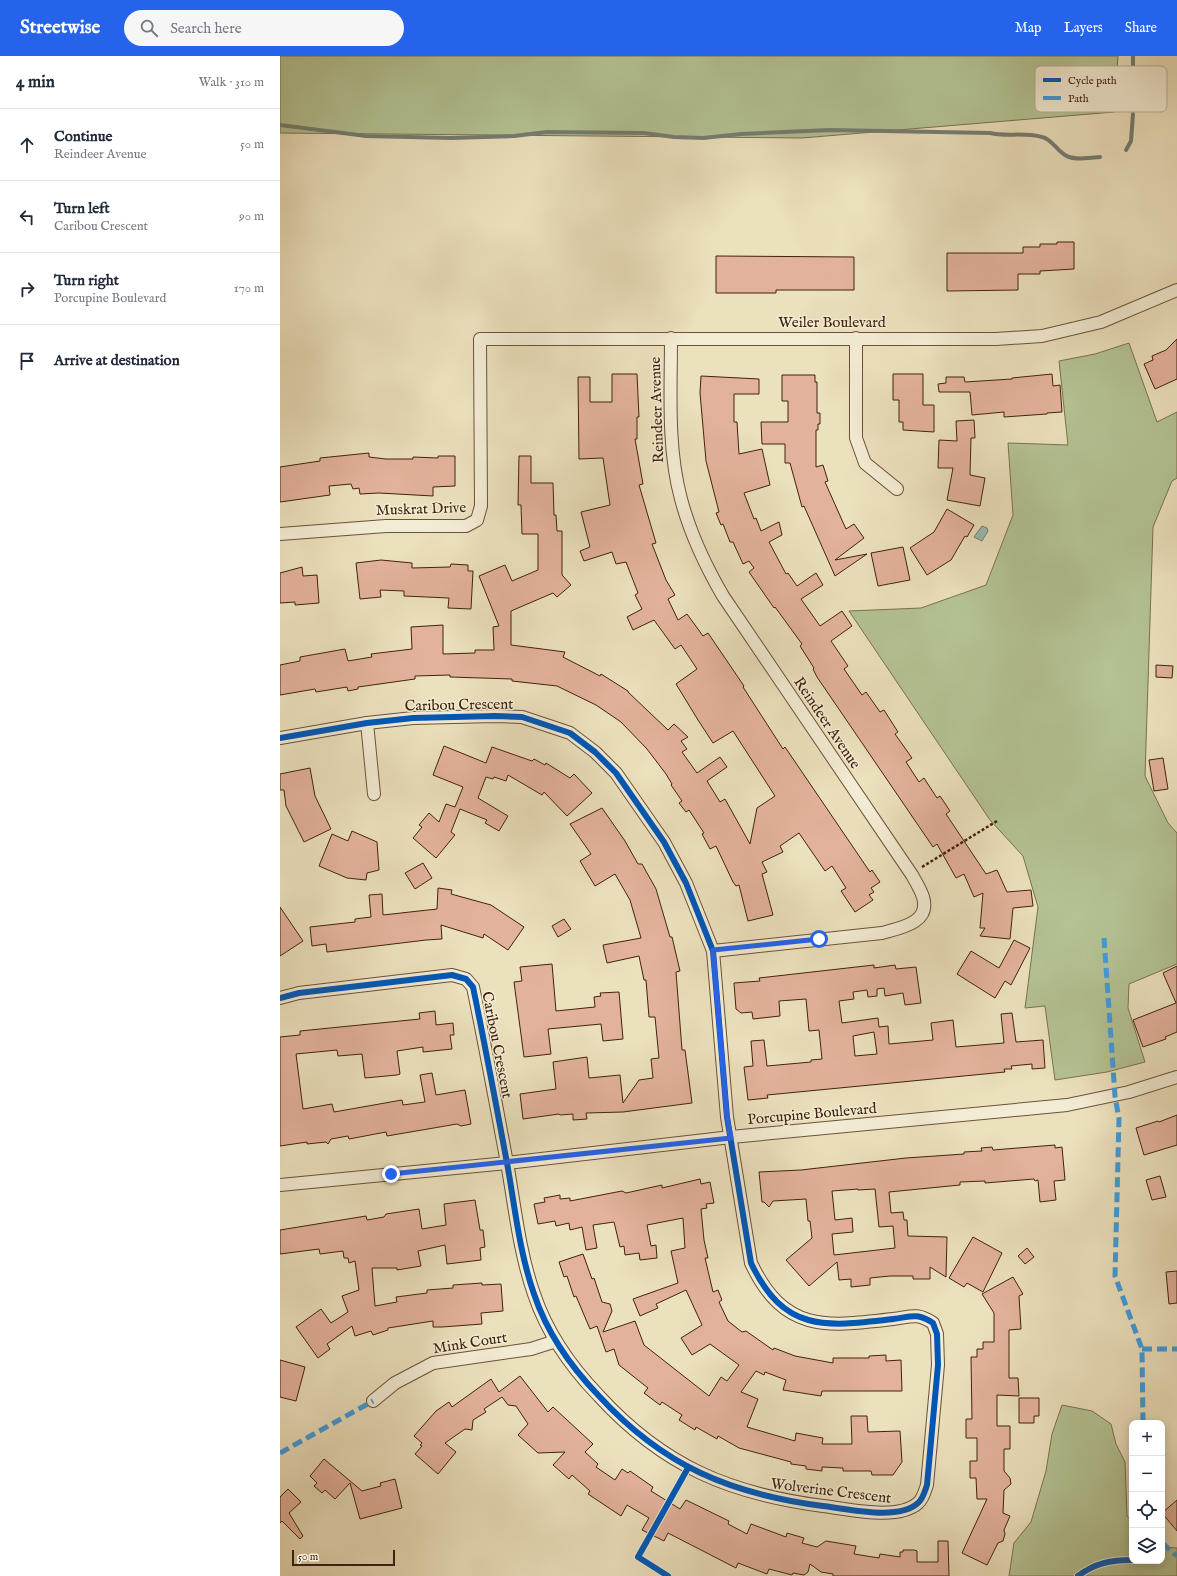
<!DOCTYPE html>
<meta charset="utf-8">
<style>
:root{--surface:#fff;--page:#f6f6f7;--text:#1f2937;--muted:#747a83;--line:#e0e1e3;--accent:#2563eb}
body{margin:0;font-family:"IM FELL English",serif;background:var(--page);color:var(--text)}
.controls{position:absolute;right:12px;bottom:12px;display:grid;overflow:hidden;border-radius:8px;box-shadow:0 2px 10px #0003}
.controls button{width:36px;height:36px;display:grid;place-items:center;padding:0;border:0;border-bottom:1px solid var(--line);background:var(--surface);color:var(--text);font:20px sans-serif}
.scale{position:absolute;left:12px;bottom:10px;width:103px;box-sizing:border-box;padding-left:4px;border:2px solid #40220e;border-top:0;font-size:11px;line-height:14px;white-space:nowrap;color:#40220e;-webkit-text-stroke:3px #f3ecd4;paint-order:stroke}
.stop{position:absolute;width:12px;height:12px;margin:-9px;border:3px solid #2563eb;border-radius:50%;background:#fff}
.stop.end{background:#2563eb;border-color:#fff;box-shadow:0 1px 4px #0008}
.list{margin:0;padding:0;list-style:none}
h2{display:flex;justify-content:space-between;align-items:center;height:52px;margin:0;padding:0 16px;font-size:17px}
h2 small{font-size:13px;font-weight:400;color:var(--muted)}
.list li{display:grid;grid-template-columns:26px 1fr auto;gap:12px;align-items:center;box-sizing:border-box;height:72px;padding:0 16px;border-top:1px solid var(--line)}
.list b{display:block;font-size:15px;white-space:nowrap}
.list p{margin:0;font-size:13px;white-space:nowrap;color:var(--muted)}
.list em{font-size:13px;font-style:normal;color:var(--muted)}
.icon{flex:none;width:22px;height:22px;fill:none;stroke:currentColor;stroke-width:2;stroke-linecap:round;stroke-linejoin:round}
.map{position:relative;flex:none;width:897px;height:1520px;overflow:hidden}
header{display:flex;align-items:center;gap:24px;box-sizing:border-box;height:56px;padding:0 20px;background:var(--accent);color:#fff}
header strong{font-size:19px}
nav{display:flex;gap:22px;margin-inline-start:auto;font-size:14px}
.search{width:280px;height:36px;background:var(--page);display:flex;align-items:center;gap:10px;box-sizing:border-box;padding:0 14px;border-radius:22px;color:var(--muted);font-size:15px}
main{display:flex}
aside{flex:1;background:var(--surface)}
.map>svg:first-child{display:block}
.green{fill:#b4c394;stroke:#7a7251}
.water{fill:#99bcb6;stroke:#757e73}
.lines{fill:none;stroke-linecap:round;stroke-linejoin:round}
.stream{stroke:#757e73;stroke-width:4}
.building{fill:#e3b29c;stroke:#40220e;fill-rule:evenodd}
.minor-casing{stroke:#6b523a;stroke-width:14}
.path{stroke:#40220e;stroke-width:2.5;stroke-dasharray:3 2;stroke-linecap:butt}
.minor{stroke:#f3ecd4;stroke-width:12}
.quiet{stroke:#3f9cde;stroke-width:5;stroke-dasharray:10 5;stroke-linecap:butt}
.cycleway-casing{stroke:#f3ecd4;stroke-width:8}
.cycleway{stroke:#0057b8;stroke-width:6}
.route{stroke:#2563eb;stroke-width:5}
.labels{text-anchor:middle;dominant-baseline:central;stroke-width:3;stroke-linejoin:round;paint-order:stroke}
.street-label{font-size:15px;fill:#40220e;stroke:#f3ecd4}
.key{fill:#f3ecd4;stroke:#bdaf99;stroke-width:1}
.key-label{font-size:11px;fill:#40220e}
</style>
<header>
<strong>Streetwise</strong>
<div class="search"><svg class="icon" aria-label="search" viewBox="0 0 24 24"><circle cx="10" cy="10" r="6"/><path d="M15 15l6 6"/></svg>Search here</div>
<nav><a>Map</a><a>Layers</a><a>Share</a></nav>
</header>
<main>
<aside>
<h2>4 min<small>Walk · 310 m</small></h2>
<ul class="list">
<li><svg class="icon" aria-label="ahead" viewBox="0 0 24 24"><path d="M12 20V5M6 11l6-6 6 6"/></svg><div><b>Continue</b><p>Reindeer Avenue</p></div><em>50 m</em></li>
<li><svg class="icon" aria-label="left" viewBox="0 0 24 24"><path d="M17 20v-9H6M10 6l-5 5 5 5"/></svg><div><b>Turn left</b><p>Caribou Crescent</p></div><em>90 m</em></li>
<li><svg class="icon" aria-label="right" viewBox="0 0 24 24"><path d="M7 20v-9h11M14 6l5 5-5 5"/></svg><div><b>Turn right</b><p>Porcupine Boulevard</p></div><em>170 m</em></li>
<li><svg class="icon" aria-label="arrive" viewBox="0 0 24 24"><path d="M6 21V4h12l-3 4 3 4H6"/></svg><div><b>Arrive at destination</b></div></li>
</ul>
</aside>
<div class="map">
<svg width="897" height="1520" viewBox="0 0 897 1520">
<rect width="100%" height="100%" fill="#ece1bd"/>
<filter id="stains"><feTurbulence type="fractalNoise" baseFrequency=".005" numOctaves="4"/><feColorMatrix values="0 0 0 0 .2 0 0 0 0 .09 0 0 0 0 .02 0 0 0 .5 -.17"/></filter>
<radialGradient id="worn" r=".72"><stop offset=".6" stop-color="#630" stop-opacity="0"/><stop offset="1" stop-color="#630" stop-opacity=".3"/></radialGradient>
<!-- green -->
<g class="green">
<path d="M0 0H838L834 56 522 82 0 77Z"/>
<path d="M849 287 877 366 897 356V422L892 425 873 471 865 720 888 767 897 777V908L849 928 848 952 865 1006 827 1016 775 1024 765 950 745 952 758 851 743 800 710 764 569 555 641 552 706 529 733 459 728 387 788 389 779 305 815 298Z"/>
<path d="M782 1349 812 1355 831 1368 836 1388 845 1406 847 1460 852 1465V1505H882V1491L897 1492V1520H729L734 1487 751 1466 766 1415 772 1378Z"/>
</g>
<!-- water -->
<path class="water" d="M702 470 707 472 708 475 702 485 694 481Z"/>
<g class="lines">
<!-- stream -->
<g class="stream">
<path d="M853 47V0"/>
<path d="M0 69 86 80 171 82 234 80 267 76 364 77 394 81 423 82 461 78 550 74 710 77C725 81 744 76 762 81 773 83 778 98 789 101 798 104 811 102 820 101"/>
<path d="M846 94 851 85 853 58"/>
</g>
</g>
<!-- building -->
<g class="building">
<path d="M777 186H794V213L760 215V218H738V234L667 235V197H743V191H760V188H777Z"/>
<path d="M436 200 574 201V234H496V237H436Z"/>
<path d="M897 283V323L875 333 864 308 873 304 872 300 886 294Z"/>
<path d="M332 318H357L359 361H357V383H355L363 428 359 429 376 487 372 488 386 524 395 539 388 543 398 564 407 558 423 580 428 577 464 630 463 631 503 693 505 691 590 816 592 814 600 826 591 832 594 836 589 839 593 844 575 856 561 835 566 832 552 810 545 815 519 777 500 790 503 796 482 806 487 816 482 818 493 859 468 865 459 829 456 830 453 826 436 790 430 793 422 778 424 777 409 754 406 756 399 747 402 745 391 729 392 728 386 718 367 693 341 666 316 649 277 630 232 625V623L170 621V619L135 620V623L78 631V633L68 635 67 631 36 636 35 633 0 639V609L20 605V601L65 593 68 605 92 601 91 598 132 593 131 571 163 569V598L195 597V594H214L213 571 219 570 199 520 225 509 232 525 258 514V478H242L241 449H238L239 400H251V427H273L274 459H276L277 475H282V519L291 529 277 541 273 537 231 555V589L285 596 283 601 320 620 321 618 348 635V636L388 674 394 668 408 681 401 685 407 693 402 696 417 717 440 701 447 711 427 725 440 746 445 743 470 788 477 752 495 740 453 675 433 687 418 664 396 628 417 613 401 589 395 593 374 564 353 574 347 561 362 553 355 539 358 537 346 506 336 508 332 496 304 505 300 495 310 491 301 456 330 449 323 402 299 403 298 321H310V346H332Z"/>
<path d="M613 318H643V349H654V376L623 374V366H619V344H613Z"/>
<path d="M772 318 773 330 780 329 782 356 767 357V358L724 361V356L692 359 690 336H659L658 328 666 327V321H684L685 326 732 323V322Z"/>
<path d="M502 319H535V326H537V357H540V368H538V374H536V411L543 409 548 425 545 426 566 473 574 468 584 482 555 504 587 498 555 520 524 450 522 451 510 407H505V388H482L481 366H508V345H502Z"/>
<path d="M421 320 479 323V338H454V366H457L459 398 482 393 490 429 464 437 474 463 476 462 481 475 499 466 502 479 489 486 506 518 508 517 517 530 536 517 543 529 521 543 540 570 562 555 572 570 551 585 568 610 564 613 582 639 586 636 600 656 604 654 618 676 615 678 632 702 626 706 639 726 644 722 657 742 660 740 670 755 666 758 706 818 717 814 727 836 751 834 753 850 733 852 730 883 700 880 705 872H700L703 837 694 841 684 818 676 822 657 788 653 791 537 621 533 613 534 612 520 590 522 588 495 551 494 552 469 516 474 512 469 505 463 508 453 486H450L443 468 441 469 436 457 439 456 426 405 420 337Z"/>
<path d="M694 364 695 382H691L690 419 705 422 700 450 667 444 673 412H658L659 384 677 385 676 365Z"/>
<path d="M89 397V401L106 403H133V401L158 402V400H175V430L153 431V440L99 437 80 438 79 432 73 433 71 428 49 430 50 439 0 446V411L40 405V402Z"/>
<path d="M667 453 694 469 687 481 685 480 671 504 647 519 630 492 654 476Z"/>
<path d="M623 491 630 524 598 530 591 497Z"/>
<path d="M101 504 132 507V512L170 511 171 508 188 509V515H193L191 553 168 552 169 542 124 540V535L100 534 101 541 80 543 76 507Z"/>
<path d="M22 511 23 520 37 519 39 547 15 549V546L0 547V517Z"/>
<path d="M876 609 893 610 892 622 876 621Z"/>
<path d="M164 690 206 707 212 691 252 705 254 703 265 709 266 707 290 722 294 718 312 737 287 760 264 736 262 739 228 719 226 725 214 721 213 723 206 721 198 742 228 760 219 775 205 767 207 764 180 753 171 776 175 779 156 802 133 782 142 771 139 769 149 757 159 766 166 748 175 751 183 731 153 719Z"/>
<path d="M883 702 888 733 874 735 869 704Z"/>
<path d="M30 712 35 740 51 773 24 786 6 750 4 734H0V718Z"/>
<path d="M322 752 345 785 358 808H362L376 833 390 881H392L400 915 396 916 402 994H405L412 1047 343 1056 306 1057 307 1063 293 1064V1058L280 1059 279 1058 243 1063 240 1038 276 1033 273 1006 307 1001 309 1022 340 1019 343 1047 359 1024 373 1022 371 1003 379 1002 375 961H369L366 924H364L359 900 327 907 323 889 361 882 350 844 335 818 315 830 300 805 311 798 290 768Z"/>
<path d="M72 775 97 786 99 814 87 817 86 824 67 822 39 810 52 778 68 785Z"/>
<path d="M143 807 152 822 135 833 125 817Z"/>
<path d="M158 832 172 834 171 838 211 849 244 871 228 894 204 878 203 882 161 869 162 883 146 884 47 896 46 888 32 890 30 871 75 866V863L91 861 89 839 102 838 103 859 157 853Z"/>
<path d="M0 851 23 885 0 900Z"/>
<path d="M284 863 291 873 278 881 272 870Z"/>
<path d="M734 884 750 892 731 929 725 925 715 942 677 918 691 895 719 912Z"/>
<path d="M272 908 276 955 315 951 314 941 321 940 320 937 339 936 343 983 323 985 321 968 268 973 271 998 244 1001 234 926 242 925 240 911Z"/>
<path d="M594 909V912L615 909 616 913 636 911 641 947 625 949 623 937 605 940 604 932 597 933V940L588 941 587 934 573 936 574 943 559 945 562 967 598 962 599 971 608 970 609 988 653 984 651 967 673 964 676 991 724 987 721 958 732 957 736 986 763 984 765 1012 752 1013V1008L731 1010 732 1013H724L725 1016 487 1039 488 1042 468 1044 464 1011 473 1010 471 985 484 984 487 1010 531 1006V1004L542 1003 539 974 529 975 526 943 499 945 500 960 473 963 472 956 461 957 456 953 454 927 480 925 479 922ZM594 976 597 998 575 1000 573 980Z"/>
<path d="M897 910V976L885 981 886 983 863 991 853 964 896 947 883 917Z"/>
<path d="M155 955 156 969 173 967 174 979H170L172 993 143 996V991L117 995 120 1018 117 1019 85 1022 82 998 58 1000 57 994 16 998 23 1053 52 1048 54 1056 122 1044 123 1049 145 1046 140 1019 152 1017 156 1039 185 1034 191 1068 181 1070 177 1068 107 1080 106 1076 69 1083 68 1080 51 1083 48 1088 46 1086 27 1088V1086L0 1090V981L20 979V975L140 963 139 957Z"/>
<path d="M897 1059V1089L864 1099 856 1072 878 1065 879 1066Z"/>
<path d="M775 1089V1092L782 1091 785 1124 774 1125 776 1144 760 1146 758 1124 755 1125 754 1123 705 1127V1125L680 1126V1129L609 1136 611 1157 623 1156 624 1164H627L628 1180 667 1181 666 1221 650 1211V1223H633V1220H610L590 1222V1229L571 1231V1223L559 1224 557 1206 529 1230 506 1204 532 1182 530 1165H528L526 1143 493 1145 489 1151 484 1146H482L479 1116 521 1114 626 1102 684 1098V1096L702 1095 701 1092 712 1091 713 1094ZM578 1133V1134L595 1133 599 1171 613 1170 615 1192 554 1199 552 1178 573 1176 572 1162 555 1164 552 1135Z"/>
<path d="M880 1120 886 1141 872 1144 866 1124Z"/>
<path d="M420 1123 421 1128 430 1126 434 1147 426 1148 427 1152 421 1153 424 1184 428 1202H425L433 1236 438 1234 442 1244 439 1246 448 1265 462 1276 466 1275 493 1294 494 1292 515 1300 553 1307V1302H589V1300L606 1299V1305L621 1304 622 1335H542L541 1340 503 1334 506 1324 485 1316 484 1319 476 1315 461 1336 478 1343 467 1371 515 1385 516 1377 543 1382 542 1388H572L571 1360H587L588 1376 620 1375 622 1406 613 1419H592L591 1415H563V1412L542 1411V1415L526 1413V1410L511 1408V1406L459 1392 438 1380 437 1383 416 1371 415 1374 399 1364 402 1359 382 1346 380 1349 364 1337 368 1332 339 1309 334 1293 326 1296 317 1270 310 1273 296 1240 294 1241 287 1220 284 1221 279 1206 303 1198 312 1223 314 1222 322 1246 330 1248 332 1255 323 1276 355 1265 364 1289 429 1340 441 1321 447 1325 459 1309 430 1288 412 1299 401 1282 422 1269 406 1234 376 1248 378 1252 360 1260 353 1243 398 1227 391 1195 405 1192 403 1162 367 1169 371 1190 376 1189 377 1202 360 1204 359 1197 345 1199 344 1190 340 1191 334 1166 313 1169 317 1192 306 1194 302 1171 290 1174 289 1167 276 1170 275 1165 258 1168 254 1148 265 1146 264 1142 280 1139V1143L290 1142V1145L342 1135 346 1137 382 1129V1132Z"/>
<path d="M195 1144 200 1174H203L205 1191 200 1192 201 1204 167 1208 165 1189 138 1195 141 1210 117 1214V1212H92L95 1250 117 1246 116 1241 147 1237V1234L173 1232V1229L202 1227V1229L221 1228 223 1255 201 1257 202 1268 162 1271H153V1265L108 1272V1274L93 1279 91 1275 75 1280 72 1270 47 1288 50 1293 38 1302 16 1271 41 1253 51 1267 68 1256 62 1240 79 1234 75 1205 69 1207 68 1202H64L63 1195 40 1198 39 1193 0 1198V1174L86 1160 87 1164 104 1161 106 1158 139 1153 142 1173 166 1169 164 1148Z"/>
<path d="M693 1181 722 1197 703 1236 687 1227 684 1231 669 1222Z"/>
<path d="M747 1192 754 1201 745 1208 738 1200Z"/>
<path d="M897 1215V1247L889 1248 886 1216Z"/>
<path d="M733 1221 743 1238 739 1240 741 1273 729 1274V1322H738L739 1340 717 1339V1370H730V1393H724V1415L730 1422 731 1428 724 1434 723 1457 730 1460 724 1474 725 1478 723 1485 718 1487 707 1509 682 1497 707 1443H697L696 1422H690V1405H697V1382H686V1363H692L691 1301H697V1293H703V1286H714V1257L702 1238Z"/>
<path d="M0 1304 25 1311 16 1345 0 1341Z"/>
<path d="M240 1320 268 1356 273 1351 313 1388 305 1396 318 1408 316 1411 335 1424 342 1413 348 1417 350 1415 373 1431 371 1435 400 1453 406 1444 449 1465 448 1468 467 1478 471 1468 506 1481 507 1477 524 1482 522 1487 537 1491 546 1485 576 1490 574 1498 599 1502 600 1498 620 1501V1496H623V1494H634L637 1495V1506H658V1485H668L669 1520H553V1518L541 1516 530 1508 528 1516 524 1519 513 1517 512 1519 489 1513 487 1518 458 1507 456 1512 388 1477 384 1485 362 1474 369 1462 347 1449 341 1460 308 1438 310 1435 292 1419 289 1423 273 1409 285 1396 258 1397 238 1379 248 1368 236 1350 228 1349 222 1341 204 1353 206 1356 193 1364 192 1374 185 1373 165 1387 176 1396 158 1418 135 1398 142 1390 140 1389 142 1387 134 1380 156 1355 169 1346 172 1351 211 1323 219 1336Z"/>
<path d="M739 1342H759V1360H754V1367H739Z"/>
<path d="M44 1403 82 1435 101 1430 100 1427 115 1423 122 1452 80 1463 70 1427 55 1443 45 1434 42 1437 34 1430 37 1427 30 1420Z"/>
<path d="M8 1433 21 1446 9 1457 23 1480 20 1483 2 1465 0 1467V1441Z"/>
<path d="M897 1444V1475L882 1457Z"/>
</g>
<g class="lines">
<defs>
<g id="minor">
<path d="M391 282C391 335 387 391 401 443 410 477 425 509 443 540L632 819C636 826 641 834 643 841 651 867 620 872 602 877L433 895"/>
<path d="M576 282V382L585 407 617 433"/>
<path d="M0 478 106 470H186L197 464 201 450 200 283H716L762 280 821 266 897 234"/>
<path d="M87 667 94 738"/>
<path d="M0 682 87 667 133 662 215 660 242 661 290 677 315 696 336 717 384 786 406 827 433 895 447 1061 471 1207C504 1277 546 1271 613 1263 631 1261 636 1256 653 1267L657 1278 658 1309 647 1429C645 1435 643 1443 638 1447 618 1465 569 1453 543 1450 450 1438 383 1410 319 1340 291 1311 267 1277 254 1238 239 1195 235 1151 227 1107 216 1048 205 989 193 931L186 923 172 919 19 937 0 942"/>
<path d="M0 1129 227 1107 451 1081 787 1049 849 1036 897 1021"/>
<path d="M93 1345 115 1327 153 1307 251 1293 276 1285"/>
</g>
</defs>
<!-- minor casing -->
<use href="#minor" class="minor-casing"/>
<!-- path -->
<path class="path" d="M642 811 717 765"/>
<!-- minor -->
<use href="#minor" class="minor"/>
<!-- quiet -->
<g class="quiet">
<path d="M824 882 835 1040 839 1063 835 1220 862 1293 863 1367"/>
<path d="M862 1293H897"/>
<path d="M0 1397 93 1345"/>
<path d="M882 1487 897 1500"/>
</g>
<defs>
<g id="cycleway">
<path d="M0 682 87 667 133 662 215 660 242 661 290 677 315 696 336 717 384 786 406 827 433 895 447 1061 471 1207C504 1277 546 1271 613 1263 631 1261 636 1256 653 1267L657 1278 658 1309 647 1429C645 1435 643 1443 638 1447 618 1465 569 1453 543 1450 450 1438 383 1410 319 1340 291 1311 267 1277 254 1238 239 1195 235 1151 227 1107 216 1048 205 989 193 931L186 923 172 919 19 937 0 942"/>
<path d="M388 1520 358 1501 408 1412"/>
<path d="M798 1520C815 1507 831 1504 852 1504"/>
</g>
</defs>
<!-- cycleway casing -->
<use href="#cycleway" class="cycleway-casing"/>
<!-- cycleway -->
<use href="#cycleway" class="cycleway"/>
</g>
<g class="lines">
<!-- route -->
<path class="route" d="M111 1118 451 1082 447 1061 433 894 539 883"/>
</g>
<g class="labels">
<!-- street labels -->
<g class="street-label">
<text x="552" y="266">Weiler Boulevard</text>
<text transform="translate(377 354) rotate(-92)">Reindeer Avenue</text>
<text transform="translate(141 453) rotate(-2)">Muskrat Drive</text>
<text transform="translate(179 649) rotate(-1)">Caribou Crescent</text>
<text transform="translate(547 667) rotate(56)">Reindeer Avenue</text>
<text transform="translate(217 989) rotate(79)">Caribou Crescent</text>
<text transform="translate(532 1058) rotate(-5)">Porcupine Boulevard</text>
<text transform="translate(190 1287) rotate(-9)">Mink Court</text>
<text transform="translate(551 1435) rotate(7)">Wolverine Crescent</text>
</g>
</g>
<!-- legend -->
<rect x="755" y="10" width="132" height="46" rx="6" class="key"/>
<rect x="763" y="22" width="18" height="4" fill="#0057b8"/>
<rect x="763" y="40" width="18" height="4" fill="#3f9cde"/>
<g class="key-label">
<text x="788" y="28">Cycle path</text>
<text x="788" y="46">Path</text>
</g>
<rect width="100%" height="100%" filter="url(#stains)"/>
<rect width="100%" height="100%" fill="url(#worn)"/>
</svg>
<div class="controls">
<button>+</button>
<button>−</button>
<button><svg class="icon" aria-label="locate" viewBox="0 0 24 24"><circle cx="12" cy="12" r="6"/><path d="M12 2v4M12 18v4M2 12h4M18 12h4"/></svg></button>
<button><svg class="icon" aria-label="layers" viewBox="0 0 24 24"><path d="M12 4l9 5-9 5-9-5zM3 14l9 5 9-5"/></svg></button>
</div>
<div class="scale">50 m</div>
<div class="stop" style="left:539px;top:883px"></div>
<div class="stop end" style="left:111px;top:1118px"></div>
</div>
</main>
